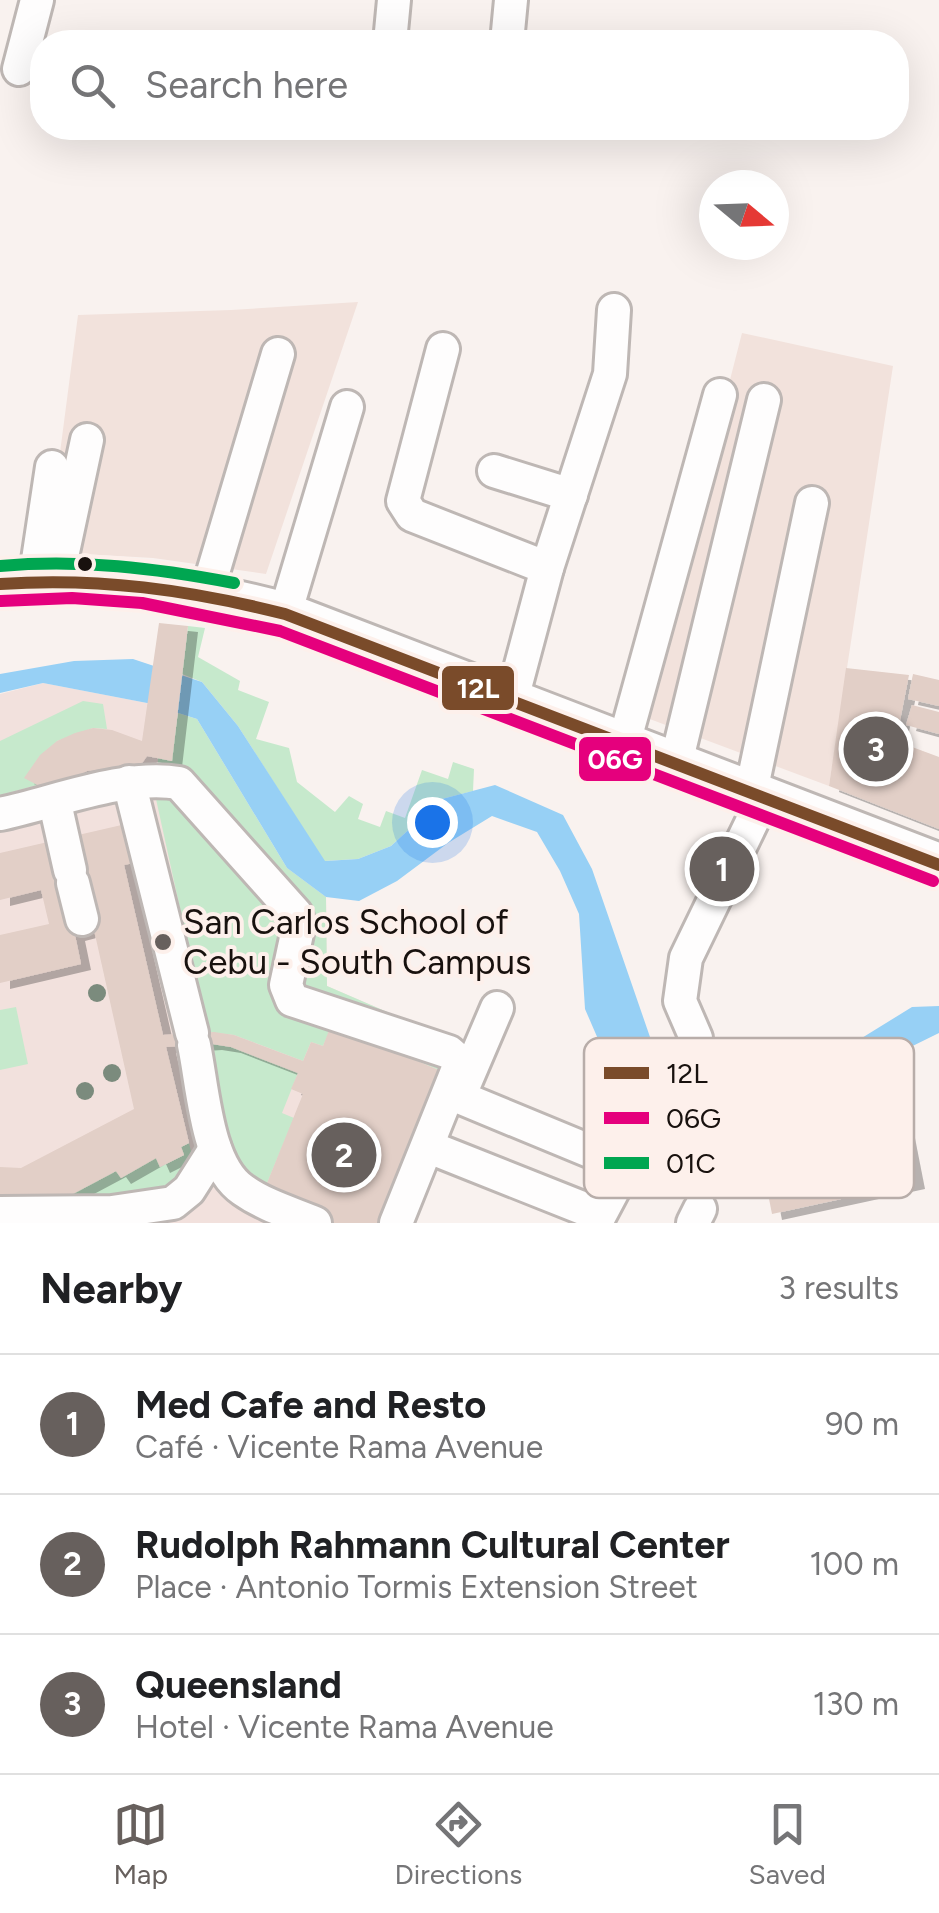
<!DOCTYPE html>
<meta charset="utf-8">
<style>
:root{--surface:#fff;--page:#f6f6f6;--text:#202124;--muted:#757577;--line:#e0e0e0;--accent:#67605d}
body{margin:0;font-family:Figtree,sans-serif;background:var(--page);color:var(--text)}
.compass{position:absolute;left:699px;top:170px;width:90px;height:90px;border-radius:50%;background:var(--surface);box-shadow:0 10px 40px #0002;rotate:109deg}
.you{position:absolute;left:432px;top:822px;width:35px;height:35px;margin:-25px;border:8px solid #fff;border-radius:50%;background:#1a73e8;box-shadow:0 0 0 15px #1a73e833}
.badge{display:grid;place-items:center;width:65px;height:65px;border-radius:50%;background:var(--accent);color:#fff;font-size:32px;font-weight:700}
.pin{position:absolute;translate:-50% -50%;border:5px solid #fff;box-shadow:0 2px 10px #0006}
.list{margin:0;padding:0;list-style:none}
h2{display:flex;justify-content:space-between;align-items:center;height:130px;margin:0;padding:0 40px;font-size:42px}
h2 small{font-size:32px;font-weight:400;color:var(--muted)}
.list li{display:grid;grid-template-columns:65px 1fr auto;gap:30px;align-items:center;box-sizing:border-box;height:140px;padding:0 40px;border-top:2px solid var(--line)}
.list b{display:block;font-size:38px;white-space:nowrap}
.list p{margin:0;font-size:32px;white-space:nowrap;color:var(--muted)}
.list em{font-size:32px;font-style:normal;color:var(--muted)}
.icon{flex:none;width:55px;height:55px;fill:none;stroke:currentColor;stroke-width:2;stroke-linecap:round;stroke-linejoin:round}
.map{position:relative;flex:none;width:939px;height:1223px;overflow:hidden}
.search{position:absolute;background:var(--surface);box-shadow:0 10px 40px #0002;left:30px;right:30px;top:30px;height:110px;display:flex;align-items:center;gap:25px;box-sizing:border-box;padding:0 35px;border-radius:40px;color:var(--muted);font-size:38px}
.sheet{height:550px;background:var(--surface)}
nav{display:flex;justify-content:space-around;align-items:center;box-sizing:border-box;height:140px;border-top:2px solid var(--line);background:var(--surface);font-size:28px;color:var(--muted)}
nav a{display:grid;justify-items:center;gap:5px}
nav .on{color:var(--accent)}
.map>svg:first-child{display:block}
.built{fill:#f2e2dc}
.education{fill:#f2e1dd}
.green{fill:#c6e9cc}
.water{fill:#97d0f5}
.building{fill:#e2cfc7;filter:url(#shadow)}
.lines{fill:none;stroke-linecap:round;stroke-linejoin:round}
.minor-casing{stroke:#beb7b4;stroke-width:38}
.major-casing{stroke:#beb7b4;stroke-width:48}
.minor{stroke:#fefdfd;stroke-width:32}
.major{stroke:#fefdfd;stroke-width:42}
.bus-1-casing{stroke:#fdf0eb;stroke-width:20}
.bus-2-casing{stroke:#fdf0eb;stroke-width:20}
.bus-3-casing{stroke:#fdf0eb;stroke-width:20}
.bus-1{stroke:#7a4b2a;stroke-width:12}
.bus-2{stroke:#e5007d;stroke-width:12}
.bus-3{stroke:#00a651;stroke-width:12}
.tree{fill:#7b8b7d}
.bus-dot{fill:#18110e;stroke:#fdf0eb;stroke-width:4}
.poi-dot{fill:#67605d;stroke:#fdf0eb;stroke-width:4}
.labels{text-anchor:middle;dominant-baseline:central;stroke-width:8;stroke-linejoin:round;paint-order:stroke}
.poi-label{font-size:35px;fill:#18110e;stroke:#fdf0eb;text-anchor:start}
.key{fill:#fdf0eb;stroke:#b8ada9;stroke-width:2.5}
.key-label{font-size:28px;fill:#18110e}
.line-badge{stroke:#fdf0eb;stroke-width:4}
.badge-label{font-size:28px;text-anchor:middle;font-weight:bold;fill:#fff}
</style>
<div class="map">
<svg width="939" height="1223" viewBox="0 0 939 1223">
<defs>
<filter id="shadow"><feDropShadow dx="10" dy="6" stdDeviation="0" flood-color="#0004"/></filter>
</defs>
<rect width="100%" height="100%" fill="#f9f2ef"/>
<!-- built -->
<g class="built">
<path d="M358 302 266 574 153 558 47 552 78 315 231 310Z"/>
<path d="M742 333 893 366 829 786 639 715 691 532Z"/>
</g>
<!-- education -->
<path class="education" d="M43 683 147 703 287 868 326 897 327 986 475 1050 394 1223H0V694Z"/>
<!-- green -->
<g class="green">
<path d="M188 626 205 628 198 657 240 681 238 690 269 702 256 739 289 748 297 782 335 812 349 796 363 804 358 819 380 827 386 811 405 818 422 770 448 779 453 762 474 769 473 791 442 799 391 846 358 859 324 861 238 726 202 682 182 674Z"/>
<path d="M83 701 103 704 107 729 93 728 57 741 38 785 0 795V741Z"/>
<path d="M178 713 197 719 287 868 326 897 327 986 459 1043 446 1073 332 1025 323 1046 311 1042 303 1061 234 1035 207 1032 156 799 158 758 171 761Z"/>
<path d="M16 1007 28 1064 0 1070V1010Z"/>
<path d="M212 1044 231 1047 298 1073 282 1113 294 1118 263 1193 230 1154Z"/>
<path d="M189 1143 193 1159 185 1181 159 1195 61 1200 116 1171 121 1178 156 1158 160 1167 184 1155 181 1147Z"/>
</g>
<!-- water -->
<path class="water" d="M133 659 202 682 238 726 325 861 358 859 391 846 442 799 495 785 563 815 592 869 650 1037 679 1093 710 1114 784 1086 912 1007 939 1006V1033L813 1095 725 1161 669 1154 621 1092 585 1009 579 914 560 871 537 832 492 816 448 843 397 881 359 901 326 897 287 868 197 719 147 703 43 683 0 693V674L74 661Z"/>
<!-- building -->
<g class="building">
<path d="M159 623 188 626 172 761 147 756 131 779 101 769 87 771 73 778 60 797 24 778 40 755 57 741 75 733 93 728 112 730 142 741Z"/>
<path d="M846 668 909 675 896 741 939 757V829L829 786Z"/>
<path d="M913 674 939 680V706L908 699Z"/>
<path d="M912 705 939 712V734L906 725Z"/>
<path d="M139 821 147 860 124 865 163 1035 214 1032 234 1035 303 1061 311 1042 323 1046 331 1025 446 1073 381 1223H330L263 1193 303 1094 291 1089 298 1073 231 1047 212 1044 166 1047 189 1143 181 1147 184 1155 160 1167 156 1158 121 1178 116 1171 39 1212 0 1217V1167L21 1168 134 1109 94 930 75 935 81 964 0 983V935L49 924 41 890 0 900V853Z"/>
<path d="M904 1127 915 1183 772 1214 761 1158Z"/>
</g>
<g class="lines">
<defs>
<g id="minor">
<path d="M390 42 394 0"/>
<path d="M507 42 511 0"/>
<path d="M19 69 37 0"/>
<path d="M443 349 403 501 412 515 547 568"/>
<path d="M494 471 571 495"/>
<path d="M35 580 52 467"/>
<path d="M57 580 87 440"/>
<path d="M206 596 278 354"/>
<path d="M285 614 347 407"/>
<path d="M512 699 547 568 610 374 614 310"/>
<path d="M624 743 720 395"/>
<path d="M676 763 764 400"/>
<path d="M129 782 192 1033"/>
<path d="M751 792 812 503"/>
<path d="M55 803 70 870"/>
<path d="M0 814C56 802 124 774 179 783L296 914 299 924 286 985 292 1000 449 1052 457 1059 459 1066 396 1223"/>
<path d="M73 883 82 919"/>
<path d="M696 1038 680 1001 686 958 764 797"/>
<path d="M194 1045C203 1087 206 1165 243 1190 264 1205 291 1213 315 1223"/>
<path d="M462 1090 497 1008"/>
<path d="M434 1149 600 1215 626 1166 459 1097"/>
<path d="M0 1213 112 1212 173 1203 189 1190 215 1149"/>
<path d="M693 1223 700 1209"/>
</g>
<path id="major" d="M0 584C97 574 191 589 285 614L939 865"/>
</defs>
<!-- minor casing -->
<use href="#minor" class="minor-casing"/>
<!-- major casing -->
<use href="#major" class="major-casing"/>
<!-- minor -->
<use href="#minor" class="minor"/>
<!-- major -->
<use href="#major" class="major"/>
<defs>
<path id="bus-1" d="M0 584C98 577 190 590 285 614L939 865"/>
<path id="bus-2" d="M1 601 72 598 142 603 280 631 933 881"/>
<path id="bus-3" d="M0 566C81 559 155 568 234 583"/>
</defs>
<!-- bus-1 casing -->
<use href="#bus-1" class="bus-1-casing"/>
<!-- bus-2 casing -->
<use href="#bus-2" class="bus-2-casing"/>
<!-- bus-3 casing -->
<use href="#bus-3" class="bus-3-casing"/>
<!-- bus-1 -->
<use href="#bus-1" class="bus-1"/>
<!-- bus-2 -->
<use href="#bus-2" class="bus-2"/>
<!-- bus-3 -->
<use href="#bus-3" class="bus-3"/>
</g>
<!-- trees -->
<g class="tree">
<circle cx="97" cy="993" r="9"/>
<circle cx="112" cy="1073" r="9"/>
<circle cx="85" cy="1091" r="9"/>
</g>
<!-- markers -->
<circle class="bus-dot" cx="85" cy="564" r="9"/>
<circle class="poi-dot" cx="163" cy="942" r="10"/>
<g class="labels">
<!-- poi labels -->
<g class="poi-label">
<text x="183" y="922">San Carlos School of<tspan x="183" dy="40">Cebu - South Campus</tspan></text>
</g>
</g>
<!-- legend -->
<rect x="584" y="1038" width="330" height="160" rx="15" class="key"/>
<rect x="604" y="1067" width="45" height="12" fill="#7a4b2a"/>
<rect x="604" y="1112" width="45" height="12" fill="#e5007d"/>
<rect x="604" y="1157" width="45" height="12" fill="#00a651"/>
<g class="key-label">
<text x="666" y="1083">12L</text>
<text x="666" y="1128">06G</text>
<text x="666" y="1173">01C</text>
</g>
<g class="line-badge">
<rect x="440" y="664" width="76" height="48" rx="10" fill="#7a4b2a"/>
<rect x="577" y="735" width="76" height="48" rx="10" fill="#e5007d"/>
</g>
<g class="badge-label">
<text x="478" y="698">12L</text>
<text x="615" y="769">06G</text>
</g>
</svg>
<svg class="compass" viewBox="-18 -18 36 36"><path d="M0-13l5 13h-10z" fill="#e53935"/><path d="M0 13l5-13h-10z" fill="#757577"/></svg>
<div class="you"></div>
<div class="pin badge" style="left:722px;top:869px">1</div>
<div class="pin badge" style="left:344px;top:1155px">2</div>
<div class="pin badge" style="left:876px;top:749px">3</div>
<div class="search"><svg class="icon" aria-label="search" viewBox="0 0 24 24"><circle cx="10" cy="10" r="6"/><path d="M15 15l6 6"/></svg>Search here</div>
</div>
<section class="sheet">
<h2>Nearby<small>3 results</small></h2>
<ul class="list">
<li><span class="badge">1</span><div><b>Med Cafe and Resto</b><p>Café · Vicente Rama Avenue</p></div><em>90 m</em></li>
<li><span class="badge">2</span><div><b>Rudolph Rahmann Cultural Center</b><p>Place · Antonio Tormis Extension Street</p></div><em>100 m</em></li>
<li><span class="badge">3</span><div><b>Queensland</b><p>Hotel · Vicente Rama Avenue</p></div><em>130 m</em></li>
</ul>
</section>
<nav>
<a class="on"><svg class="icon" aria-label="map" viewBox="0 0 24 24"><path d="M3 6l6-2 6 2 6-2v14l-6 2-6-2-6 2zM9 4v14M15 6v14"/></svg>Map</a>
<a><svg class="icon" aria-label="directions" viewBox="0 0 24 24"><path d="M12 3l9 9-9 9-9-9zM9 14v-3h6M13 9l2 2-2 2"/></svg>Directions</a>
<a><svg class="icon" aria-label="saved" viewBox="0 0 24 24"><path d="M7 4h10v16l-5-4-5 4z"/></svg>Saved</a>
</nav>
